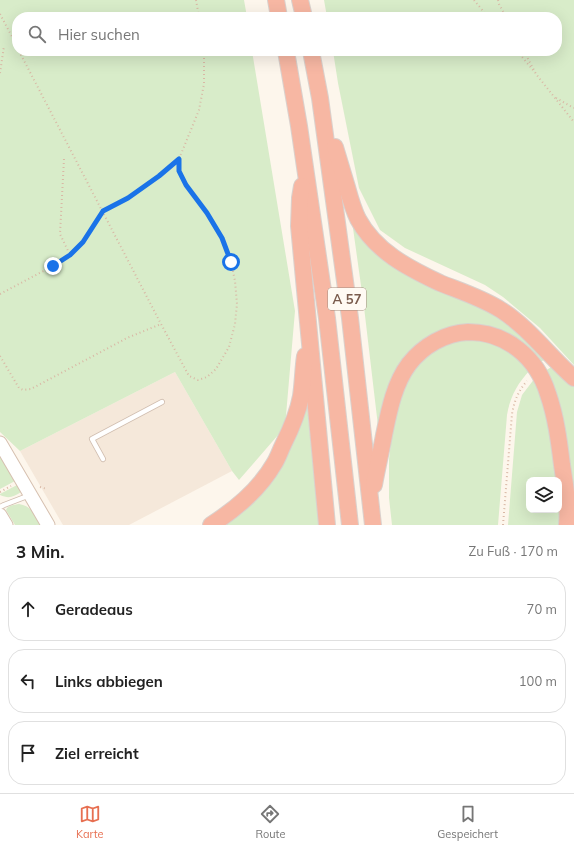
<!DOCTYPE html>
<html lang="de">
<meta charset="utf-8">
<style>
:root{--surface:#fff;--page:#f2f2f2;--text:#222;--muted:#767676;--line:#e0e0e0;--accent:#e76f51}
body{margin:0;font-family:Mulish,sans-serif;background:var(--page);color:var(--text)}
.controls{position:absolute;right:12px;bottom:12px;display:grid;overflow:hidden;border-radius:8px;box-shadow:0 4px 16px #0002}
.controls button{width:36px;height:36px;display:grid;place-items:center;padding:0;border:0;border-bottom:1px solid var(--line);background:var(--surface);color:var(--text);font:20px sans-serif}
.stop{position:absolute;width:12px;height:12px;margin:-9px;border:3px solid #1a73e8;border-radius:50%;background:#fff}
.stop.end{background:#1a73e8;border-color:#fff;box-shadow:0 1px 4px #0008}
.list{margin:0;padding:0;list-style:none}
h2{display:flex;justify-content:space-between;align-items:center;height:52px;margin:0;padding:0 16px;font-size:17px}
h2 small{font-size:13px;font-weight:400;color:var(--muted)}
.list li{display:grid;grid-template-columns:26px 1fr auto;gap:12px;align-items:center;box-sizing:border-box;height:64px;margin:0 8px 8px;padding:0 8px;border:1px solid var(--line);border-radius:16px}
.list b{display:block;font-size:15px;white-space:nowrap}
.list em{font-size:13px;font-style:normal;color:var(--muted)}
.icon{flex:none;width:22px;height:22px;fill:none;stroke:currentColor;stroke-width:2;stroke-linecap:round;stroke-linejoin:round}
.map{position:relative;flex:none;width:574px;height:525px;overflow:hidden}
.search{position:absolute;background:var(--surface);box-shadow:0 4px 16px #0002;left:12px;right:12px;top:12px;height:44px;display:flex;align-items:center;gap:10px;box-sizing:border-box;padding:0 14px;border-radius:16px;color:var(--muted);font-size:15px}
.sheet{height:268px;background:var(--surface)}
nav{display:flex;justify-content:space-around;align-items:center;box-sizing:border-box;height:56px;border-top:1px solid var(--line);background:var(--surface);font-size:11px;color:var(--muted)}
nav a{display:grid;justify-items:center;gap:2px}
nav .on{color:var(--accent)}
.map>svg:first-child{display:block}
.residential{fill:#f5e8da}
.green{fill:#d8ecc9}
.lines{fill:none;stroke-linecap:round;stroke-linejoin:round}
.lane-casing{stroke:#d1beb0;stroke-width:6}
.secondary-casing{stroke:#d6c0b0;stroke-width:15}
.highway-casing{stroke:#dad1cd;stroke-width:18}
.path{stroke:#d9b8a5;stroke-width:2;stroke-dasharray:1 3;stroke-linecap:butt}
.lane{stroke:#fff;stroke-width:4.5}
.secondary{stroke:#fff;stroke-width:13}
.highway{stroke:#f7b7a3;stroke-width:16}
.route{stroke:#1a73e8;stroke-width:5}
.labels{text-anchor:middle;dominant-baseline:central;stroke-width:3.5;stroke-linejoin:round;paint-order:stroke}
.shield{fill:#fffaf3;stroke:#a28b7f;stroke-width:1}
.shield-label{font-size:13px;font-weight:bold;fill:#7a5c4d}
</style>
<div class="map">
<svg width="574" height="525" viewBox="0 0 574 525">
<rect width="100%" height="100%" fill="#fdf6ec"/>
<!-- residential -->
<path class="residential" d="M175 372 232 471 129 525H63L20 451Z"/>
<!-- green -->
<g class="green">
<path d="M0 0H244L247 17H17V51H252L295 311 285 427 239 480 232 471 175 372 20 451 0 432Z"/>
<path d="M324 0H574V365L540 328 503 297 485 285 405 248 380 230 359 188 338 83 333 51H557V17H327Z"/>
<path d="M352 221 459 296 505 320 546 359 540 362 518 340 434 335 378 426 364 307Z"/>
<path d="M471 338 504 346 530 370C517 384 510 397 507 415L498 525H392L389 498V459L394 418 402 388 417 364 442 345Z"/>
<path d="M553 366 574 385V525L545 371Z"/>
<path d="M535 378 544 400 558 480H529V510H559V489L561 525H508L517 412 522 395Z"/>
<path d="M307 405 319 525H223Z"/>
<path d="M0 457 15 481 0 489Z"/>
<path d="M17 485 21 492C13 497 9 499 0 495V494Z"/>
<path d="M19 504C32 506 34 514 40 525H15L6 510C8 505 14 505 19 504Z"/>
</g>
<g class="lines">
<defs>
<g id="lane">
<path d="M103 459 92 439 162 402"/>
<path d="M0 507 4 505 30 495"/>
</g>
<g id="secondary">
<path d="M0 443 48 525"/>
<path d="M0 515 6 525"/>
</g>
<g id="highway">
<path d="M276 0 279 17"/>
<path d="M300 0 304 17"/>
<path d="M286 51 299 126 327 318 350 525"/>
<path d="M311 51 320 98 350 318 373 525"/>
<path d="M335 147C339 160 343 174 347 187 350 198 353 209 358 219 375 251 408 268 440 283 460 291 482 298 501 310 529 328 549 356 574 378"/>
<path d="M302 186 300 198 299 226 327 525"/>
<path d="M374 485C377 468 381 452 384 435 389 411 394 384 409 364 423 346 445 333 468 332 507 332 537 358 548 394 556 417 559 441 562 465 565 485 569 505 567 525"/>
<path d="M211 525C236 509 259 490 274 464 278 458 280 451 283 445 291 429 298 413 301 396 303 383 303 369 305 356"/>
</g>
</defs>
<!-- lane casing -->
<use href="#lane" class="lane-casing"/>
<!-- secondary casing -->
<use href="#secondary" class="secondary-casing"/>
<!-- highway casing -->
<use href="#highway" class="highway-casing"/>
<!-- path -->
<g class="path">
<path d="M196 0 199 17"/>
<path d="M474 0 488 17"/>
<path d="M498 0 499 4 506 17"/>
<path d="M0 14 17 46"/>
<path d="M19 51 161 324 189 376 198 380 207 377 216 369 229 347 235 324 237 304 235 281 231 262 222 237 207 213 186 185 179 171V159L199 110 204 84V51"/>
<path d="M517 51 533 70"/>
<path d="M524 51 536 74 574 122"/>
<path d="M0 73 4 46"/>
<path d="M556 98 574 108"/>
<path d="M64 159 60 234 70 255"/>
<path d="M0 294 53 266 70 255 83 242 103 211 127 198 159 176 179 159"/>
<path d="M0 356 19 388 23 390 31 389 127 338 161 324"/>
<path d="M40 487 47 489"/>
<path d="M0 492 11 486"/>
<path d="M503 525 512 414C514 402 518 391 527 381"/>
</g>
<!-- lane -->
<use href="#lane" class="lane"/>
<!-- secondary -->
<use href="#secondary" class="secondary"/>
<!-- highway -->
<use href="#highway" class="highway"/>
</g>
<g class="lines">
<!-- route -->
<path class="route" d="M53 266 70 255 83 242 103 211 128 198 159 176 179 159V171L186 185 207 213 222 238 231 262"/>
</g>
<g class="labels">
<!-- shield labels -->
<rect class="shield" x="328" y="288" width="38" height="22" rx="3"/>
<g class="shield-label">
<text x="347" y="299">A 57</text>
</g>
</g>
</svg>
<div class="controls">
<button><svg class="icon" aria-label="layers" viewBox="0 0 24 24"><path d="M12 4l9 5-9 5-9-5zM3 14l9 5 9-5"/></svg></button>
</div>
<div class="stop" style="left:231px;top:262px"></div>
<div class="stop end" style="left:53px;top:266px"></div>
<div class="search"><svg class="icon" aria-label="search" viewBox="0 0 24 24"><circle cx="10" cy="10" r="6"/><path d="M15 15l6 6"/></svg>Hier suchen</div>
</div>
<section class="sheet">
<h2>3 Min.<small>Zu Fuß · 170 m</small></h2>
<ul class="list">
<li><svg class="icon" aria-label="ahead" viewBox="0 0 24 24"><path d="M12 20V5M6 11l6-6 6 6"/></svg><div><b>Geradeaus</b></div><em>70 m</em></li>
<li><svg class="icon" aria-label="left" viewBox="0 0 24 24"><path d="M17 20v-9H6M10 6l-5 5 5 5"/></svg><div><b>Links abbiegen</b></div><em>100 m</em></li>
<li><svg class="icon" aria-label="arrive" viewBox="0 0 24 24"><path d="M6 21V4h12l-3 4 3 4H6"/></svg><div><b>Ziel erreicht</b></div></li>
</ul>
</section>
<nav>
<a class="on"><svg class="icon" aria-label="map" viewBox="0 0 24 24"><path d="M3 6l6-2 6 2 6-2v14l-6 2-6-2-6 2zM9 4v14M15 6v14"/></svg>Karte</a>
<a><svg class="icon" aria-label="directions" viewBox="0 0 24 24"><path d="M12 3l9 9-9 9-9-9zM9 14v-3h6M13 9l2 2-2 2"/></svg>Route</a>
<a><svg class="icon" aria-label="saved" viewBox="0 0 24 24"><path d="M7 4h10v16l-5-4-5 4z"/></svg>Gespeichert</a>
</nav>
